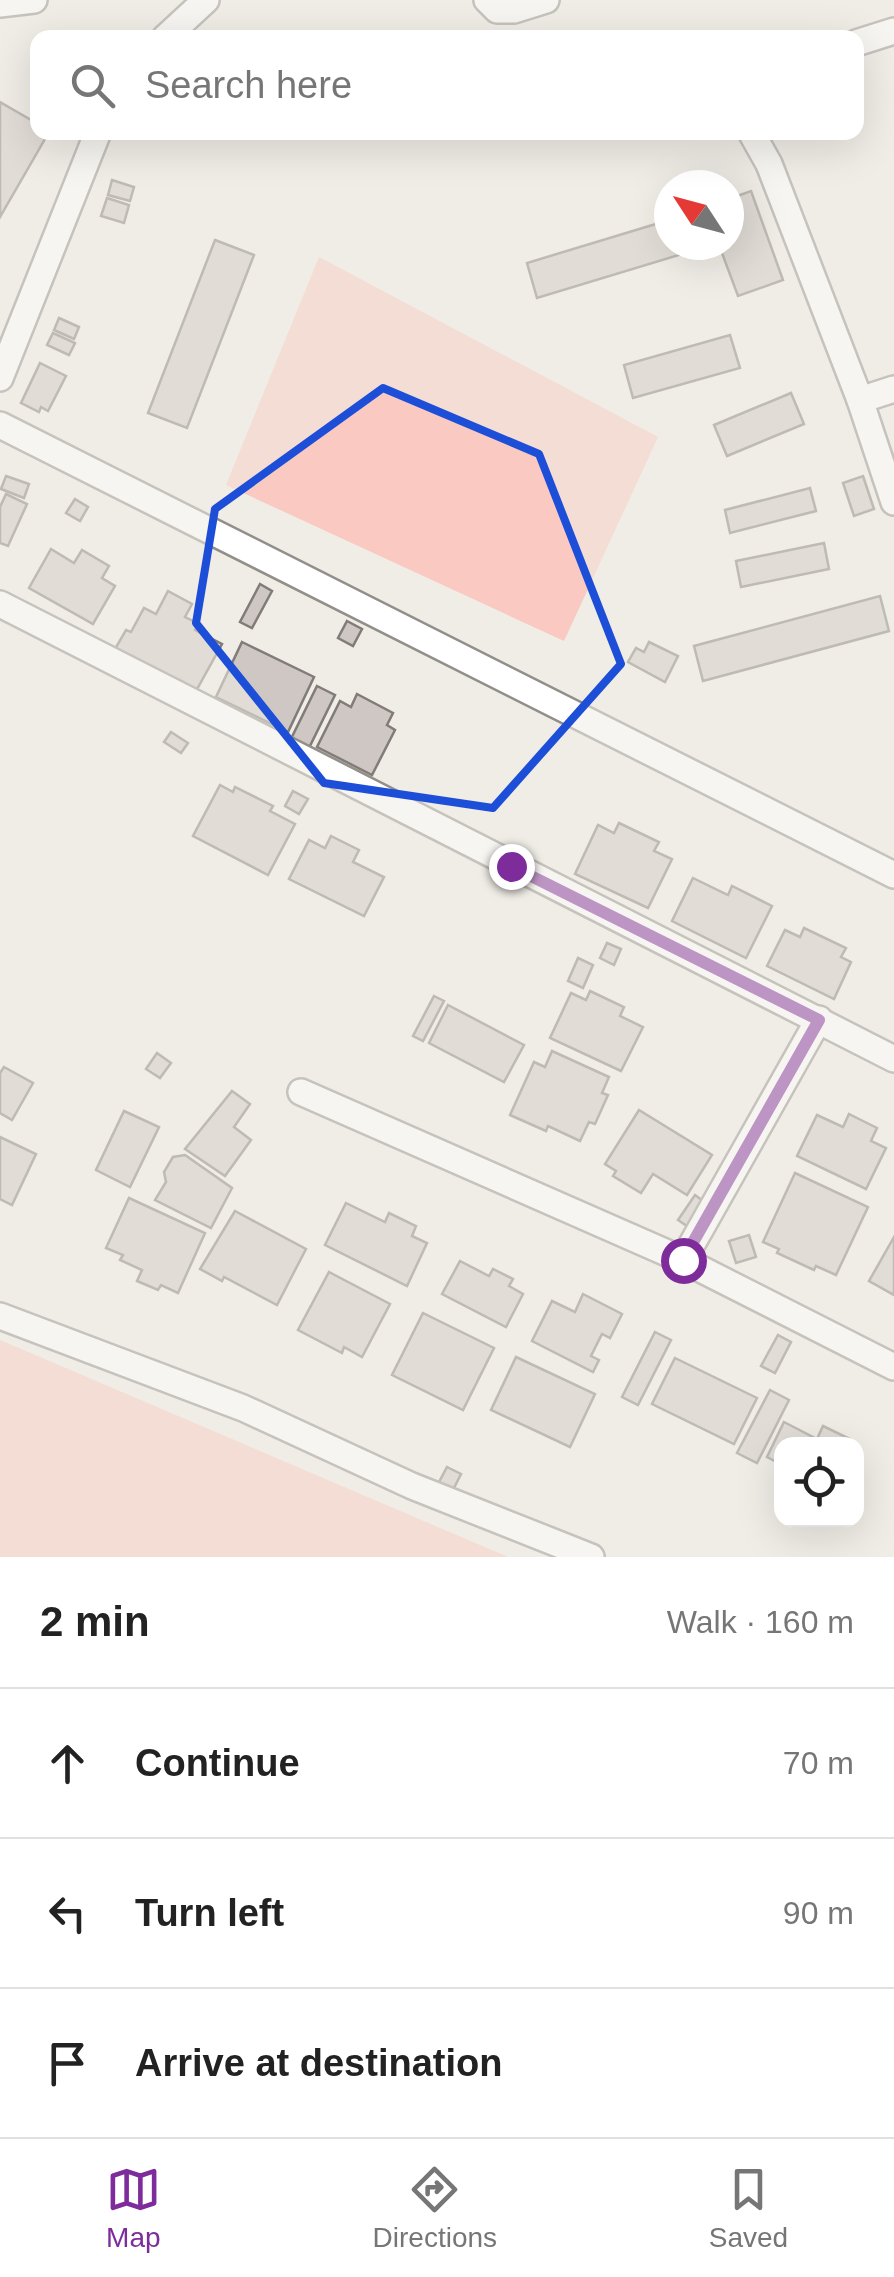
<!DOCTYPE html>
<meta charset="utf-8">
<style>
:root{--surface:#fff;--page:#f2f2f2;--text:#222;--muted:#767676;--line:#e0e0e0;--accent:#7e2c9b}
body{margin:0;font-family:Helvetica,sans-serif;background:var(--page);color:var(--text)}
.controls{position:absolute;right:30px;bottom:30px;display:grid;overflow:hidden;border-radius:20px;box-shadow:0 10px 40px #0002}
.controls button{width:90px;height:90px;display:grid;place-items:center;padding:0;border:0;border-bottom:2px solid var(--line);background:var(--surface);color:var(--text);font:50px sans-serif}
.compass{position:absolute;left:654px;top:170px;width:90px;height:90px;border-radius:50%;background:var(--surface);box-shadow:0 10px 40px #0002;rotate:306deg}
.stop{position:absolute;width:30px;height:30px;margin:-22px;border:8px solid #7e2c9b;border-radius:50%;background:#fff}
.stop.end{background:#7e2c9b;border-color:#fff;box-shadow:0 2px 10px #0008}
.list{margin:0;padding:0;list-style:none}
h2{display:flex;justify-content:space-between;align-items:center;height:130px;margin:0;padding:0 40px;font-size:42px}
h2 small{font-size:32px;font-weight:400;color:var(--muted)}
.list li{display:grid;grid-template-columns:65px 1fr auto;gap:30px;align-items:center;box-sizing:border-box;height:150px;padding:0 40px;border-top:2px solid var(--line)}
.list b{display:block;font-size:38px;white-space:nowrap}
.list em{font-size:32px;font-style:normal;color:var(--muted)}
.icon{flex:none;width:55px;height:55px;fill:none;stroke:currentColor;stroke-width:2;stroke-linecap:round;stroke-linejoin:round}
.map{position:relative;flex:none;width:894px;height:1557px;overflow:hidden}
.search{position:absolute;background:var(--surface);box-shadow:0 10px 40px #0002;left:30px;right:30px;top:30px;height:110px;display:flex;align-items:center;gap:25px;box-sizing:border-box;padding:0 35px;border-radius:20px;color:var(--muted);font-size:38px}
.sheet{height:580px;background:var(--surface)}
nav{display:flex;justify-content:space-around;align-items:center;box-sizing:border-box;height:140px;border-top:2px solid var(--line);background:var(--surface);font-size:28px;color:var(--muted)}
nav a{display:grid;justify-items:center;gap:5px}
nav .on{color:var(--accent)}
.map>svg:first-child{display:block}
.green{fill:#f9c9c2}
.building{fill:#cec7c3;stroke:#827c78;stroke-width:2.5}
.lines{fill:none;stroke-linecap:round;stroke-linejoin:round}
.minor-casing{stroke:#928e89;stroke-width:30}
.minor{stroke:#fff;stroke-width:25}
.route{stroke:#7e2c9b;stroke-width:12}
.marked{fill:none;stroke:#1d4ed8;stroke-width:8;stroke-linejoin:round}
</style>
<div class="map">
<svg width="894" height="1557" viewBox="0 0 894 1557">
<rect width="100%" height="100%" fill="#f0ece6"/>
<!-- green -->
<g class="green">
<path d="M319 257 658 437 564 641 226 485Z"/>
<path d="M0 1340 508 1557H0Z"/>
</g>
<!-- building -->
<g class="building">
<path d="M0 102 38 124V132H49L0 217Z"/>
<path d="M112 180 134 187 130 201 108 195Z"/>
<path d="M751 191 783 280 738 296 719 245H729V199Z"/>
<path d="M107 198 129 205 124 223 101 216Z"/>
<path d="M669 220V245H690L692 251 537 298 527 263Z"/>
<path d="M215 240 254 255 187 428 148 413Z"/>
<path d="M59 318 79 327 74 339 54 330Z"/>
<path d="M53 333 75 343 69 355 47 345Z"/>
<path d="M730 335 740 368 633 398 624 365Z"/>
<path d="M40 363 66 376 48 411 41 407 39 412 21 403Z"/>
<path d="M791 393 804 424 727 456 714 425Z"/>
<path d="M6 476 29 484 24 498 1 489Z"/>
<path d="M863 476 874 509 854 516 843 483Z"/>
<path d="M810 488 816 511 730 533 725 510Z"/>
<path d="M6 494 27 504 8 546 0 543V507Z"/>
<path d="M75 499 88 507 80 521 66 513Z"/>
<path d="M824 543 829 569 741 587 736 561Z"/>
<path d="M51 549 74 563 82 550 109 566 102 578 115 586 93 624 29 588Z"/>
<path d="M260 584 272 591 252 628 240 622Z"/>
<path d="M168 591 192 604 185 617 199 624 195 630 222 644 196 691 115 649 126 630 131 632 144 608 156 614Z"/>
<path d="M880 596 889 631 703 681 694 646Z"/>
<path d="M347 621 362 629 353 646 338 638Z"/>
<path d="M242 642 314 677 288 732 216 697Z"/>
<path d="M649 642 678 656 665 682 628 662 636 648 644 652Z"/>
<path d="M317 686 335 695 307 752 289 743Z"/>
<path d="M357 694 393 713 387 725 395 730 372 775 317 747 340 701 351 707Z"/>
<path d="M171 732 188 743 181 753 164 742Z"/>
<path d="M220 785 233 792 235 787 273 806 270 811 295 824 268 875 193 836Z"/>
<path d="M293 791 308 799 299 814 285 806Z"/>
<path d="M619 823 659 842 654 851 672 859 648 908 575 874 598 825 614 833Z"/>
<path d="M331 836 359 850 353 862 384 877 364 916 289 879 309 840 325 848Z"/>
<path d="M693 878 728 895 732 886 772 906 746 958 672 921Z"/>
<path d="M804 928 846 948 841 957 851 962 834 999 767 966 785 930 800 937Z"/>
<path d="M607 943 621 949 614 965 600 958Z"/>
<path d="M578 958 593 965 583 988 568 981Z"/>
<path d="M590 991 624 1007 620 1016 643 1027 621 1071 550 1038 571 993 586 1000Z"/>
<path d="M434 996 444 1001 423 1041 413 1036Z"/>
<path d="M448 1005 524 1045 504 1082 429 1043Z"/>
<path d="M552 1051 609 1077 602 1093 608 1095 595 1124 589 1122 580 1141 548 1126 546 1131 510 1115 534 1062 545 1067Z"/>
<path d="M157 1053 171 1063 160 1078 146 1069Z"/>
<path d="M4 1067 33 1083 12 1120 0 1113V1073Z"/>
<path d="M232 1091 250 1104 234 1127 251 1140 225 1176 185 1149Z"/>
<path d="M639 1110 712 1155 687 1195 653 1174 641 1193 613 1176 616 1171 605 1164Z"/>
<path d="M124 1111 159 1127 130 1187 96 1170Z"/>
<path d="M849 1114 877 1128 871 1141 886 1148 866 1189 797 1156 817 1115 843 1127Z"/>
<path d="M0 1137 36 1154 12 1205 0 1199Z"/>
<path d="M185 1155 232 1188 211 1228 155 1200 166 1182 164 1172 173 1157Z"/>
<path d="M795 1173 868 1207 836 1275 816 1266 814 1270 777 1253 779 1249 763 1242Z"/>
<path d="M695 1195 711 1207 694 1231 678 1220Z"/>
<path d="M129 1198 205 1233 178 1293 161 1285 158 1290 137 1281 142 1270 120 1260 123 1255 106 1248Z"/>
<path d="M346 1203 385 1222 389 1213 416 1226 412 1236 427 1243 407 1286 325 1245Z"/>
<path d="M235 1211 306 1249 277 1305 224 1277 222 1281 200 1269Z"/>
<path d="M749 1235 756 1257 736 1263 729 1241Z"/>
<path d="M894 1237V1295L869 1281Z"/>
<path d="M460 1261 489 1276 493 1269 513 1279 509 1286 523 1294 506 1327 442 1294Z"/>
<path d="M329 1272 390 1304 362 1357 344 1347 342 1353 298 1330Z"/>
<path d="M583 1294 622 1314 610 1338 602 1334 591 1356 599 1360 593 1372 532 1341 552 1301 575 1312Z"/>
<path d="M423 1313 494 1348 463 1410 392 1375Z"/>
<path d="M655 1332 671 1340 638 1405 622 1397Z"/>
<path d="M778 1335 791 1342 775 1373 761 1366Z"/>
<path d="M516 1357 595 1394 570 1447 491 1410Z"/>
<path d="M675 1358 757 1398 734 1444 652 1404Z"/>
<path d="M770 1390 789 1400 757 1463 737 1453Z"/>
<path d="M784 1422 817 1439 823 1426 850 1439 847 1444H782V1465L767 1457Z"/>
<path d="M447 1467 461 1474 452 1492 438 1484Z"/>
</g>
<g class="lines">
<defs>
<g id="minor">
<path d="M487 0 497 10H514L546 0"/>
<path d="M0 4 34 0"/>
<path d="M165 38 206 0"/>
<path d="M856 43 894 31"/>
<path d="M751 132 769 164 860 400 894 502"/>
<path d="M0 378 98 132"/>
<path d="M860 400 894 389"/>
<path d="M0 425 894 875"/>
<path d="M0 604 894 1059"/>
<path d="M301 1092 683 1260 894 1367"/>
<path d="M683 1260 819 1019"/>
<path d="M0 1316 243 1408 412 1486 591 1557"/>
</g>
</defs>
<!-- minor casing -->
<use href="#minor" class="minor-casing"/>
<!-- minor -->
<use href="#minor" class="minor"/>
</g>
<g class="lines">
<!-- route -->
<path class="route" d="M511 866 819 1020 683 1260"/>
</g>
<!-- marked area -->
<path d="M0 0H894V1557H0ZM383 388 539 454 621 664 493 808 324 783 196 623 215 509Z" fill="#f0ece6" fill-opacity=".55" fill-rule="evenodd"/>
<path class="marked" d="M383 388 539 454 621 664 493 808 324 783 196 623 215 509Z"/>
</svg>
<div class="controls">
<button><svg class="icon" aria-label="locate" viewBox="0 0 24 24"><circle cx="12" cy="12" r="6"/><path d="M12 2v4M12 18v4M2 12h4M18 12h4"/></svg></button>
</div>
<svg class="compass" viewBox="-18 -18 36 36"><path d="M0-13l5 13h-10z" fill="#e53935"/><path d="M0 13l5-13h-10z" fill="#767676"/></svg>
<div class="stop" style="left:683px;top:1260px"></div>
<div class="stop end" style="left:511px;top:866px"></div>
<div class="search"><svg class="icon" aria-label="search" viewBox="0 0 24 24"><circle cx="10" cy="10" r="6"/><path d="M15 15l6 6"/></svg>Search here</div>
</div>
<section class="sheet">
<h2>2 min<small>Walk · 160 m</small></h2>
<ul class="list">
<li><svg class="icon" aria-label="ahead" viewBox="0 0 24 24"><path d="M12 20V5M6 11l6-6 6 6"/></svg><div><b>Continue</b></div><em>70 m</em></li>
<li><svg class="icon" aria-label="left" viewBox="0 0 24 24"><path d="M17 20v-9H6M10 6l-5 5 5 5"/></svg><div><b>Turn left</b></div><em>90 m</em></li>
<li><svg class="icon" aria-label="arrive" viewBox="0 0 24 24"><path d="M6 21V4h12l-3 4 3 4H6"/></svg><div><b>Arrive at destination</b></div></li>
</ul>
</section>
<nav>
<a class="on"><svg class="icon" aria-label="map" viewBox="0 0 24 24"><path d="M3 6l6-2 6 2 6-2v14l-6 2-6-2-6 2zM9 4v14M15 6v14"/></svg>Map</a>
<a><svg class="icon" aria-label="directions" viewBox="0 0 24 24"><path d="M12 3l9 9-9 9-9-9zM9 14v-3h6M13 9l2 2-2 2"/></svg>Directions</a>
<a><svg class="icon" aria-label="saved" viewBox="0 0 24 24"><path d="M7 4h10v16l-5-4-5 4z"/></svg>Saved</a>
</nav>
